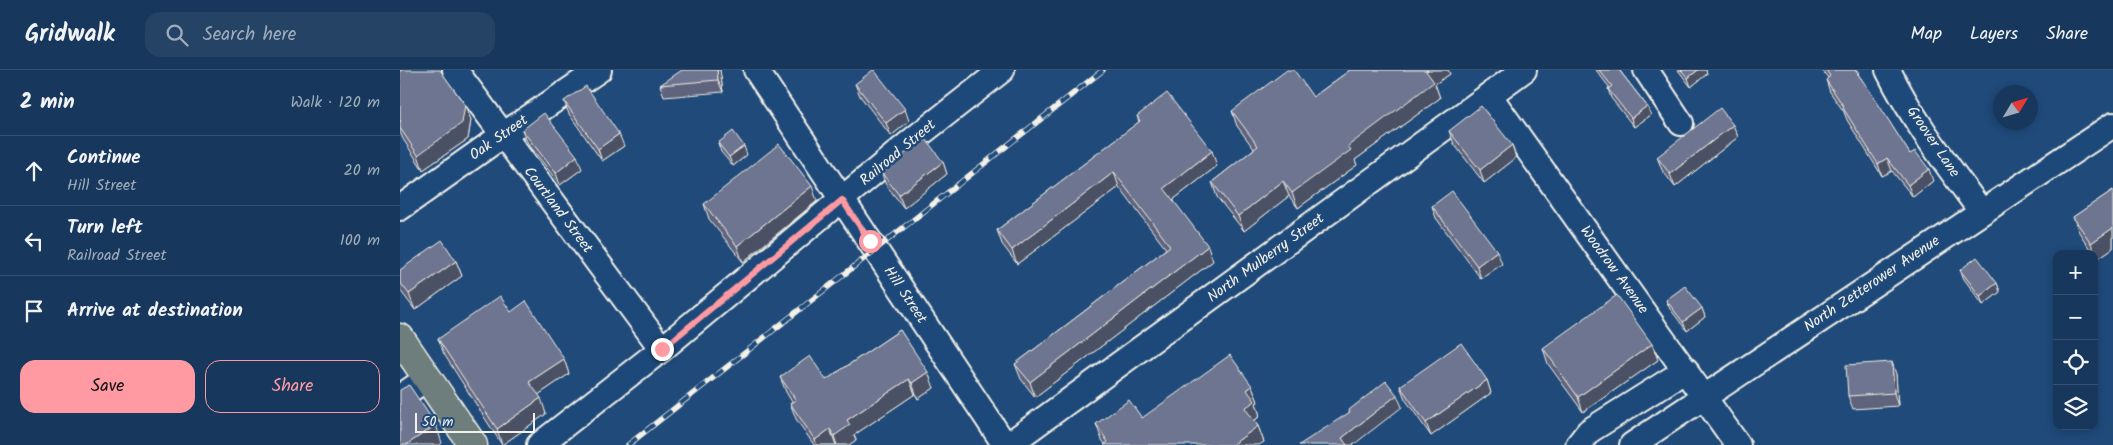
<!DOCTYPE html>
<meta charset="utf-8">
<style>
:root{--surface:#17385c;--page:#244365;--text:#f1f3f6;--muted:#9eacbb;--line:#365272;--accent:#ff9aa2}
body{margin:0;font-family:Kalam,sans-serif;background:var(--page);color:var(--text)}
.controls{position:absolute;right:15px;bottom:15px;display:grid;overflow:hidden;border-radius:10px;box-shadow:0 2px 8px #0003}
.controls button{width:45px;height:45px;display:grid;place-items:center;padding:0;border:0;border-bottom:1px solid var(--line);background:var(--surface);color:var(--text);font:25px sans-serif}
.compass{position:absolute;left:1593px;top:15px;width:45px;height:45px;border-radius:50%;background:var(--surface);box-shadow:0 2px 8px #0003;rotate:52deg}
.scale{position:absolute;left:15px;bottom:12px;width:120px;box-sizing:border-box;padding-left:5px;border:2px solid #f4f1e8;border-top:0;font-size:14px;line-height:18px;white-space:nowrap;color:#f4f1e8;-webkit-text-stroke:4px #1f4a7a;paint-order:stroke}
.stop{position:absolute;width:15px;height:15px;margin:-11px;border:4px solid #ff9aa2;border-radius:50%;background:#fff}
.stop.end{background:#ff9aa2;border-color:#fff;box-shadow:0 1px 5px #0008}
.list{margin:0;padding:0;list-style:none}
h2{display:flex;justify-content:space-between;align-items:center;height:65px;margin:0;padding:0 20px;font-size:21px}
h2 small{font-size:16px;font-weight:400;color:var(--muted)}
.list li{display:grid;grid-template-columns:32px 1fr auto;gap:15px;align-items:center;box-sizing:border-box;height:70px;padding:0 20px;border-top:1px solid var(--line)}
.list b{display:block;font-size:19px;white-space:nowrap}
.list p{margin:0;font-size:16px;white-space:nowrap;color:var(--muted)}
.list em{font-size:16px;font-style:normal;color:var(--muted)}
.actions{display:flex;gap:10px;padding:15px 20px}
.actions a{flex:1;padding:11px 0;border:1px solid var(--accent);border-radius:15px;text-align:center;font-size:18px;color:var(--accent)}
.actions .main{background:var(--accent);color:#111}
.icon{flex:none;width:28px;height:28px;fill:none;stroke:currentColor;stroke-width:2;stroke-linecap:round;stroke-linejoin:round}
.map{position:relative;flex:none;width:1713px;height:375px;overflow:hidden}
header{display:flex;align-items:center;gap:30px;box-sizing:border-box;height:70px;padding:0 25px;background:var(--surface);border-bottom:1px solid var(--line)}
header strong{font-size:24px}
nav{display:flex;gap:28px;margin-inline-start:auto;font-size:18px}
.search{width:350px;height:45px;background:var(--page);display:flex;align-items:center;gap:12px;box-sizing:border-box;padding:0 18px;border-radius:15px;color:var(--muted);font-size:19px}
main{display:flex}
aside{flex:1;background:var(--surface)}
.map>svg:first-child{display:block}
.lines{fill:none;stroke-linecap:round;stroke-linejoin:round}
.minor-casing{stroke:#f4f1e8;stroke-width:28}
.major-casing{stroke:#f4f1e8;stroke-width:31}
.minor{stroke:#1f4a7a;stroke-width:24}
.major{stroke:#6d7e7c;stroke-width:28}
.rail-casing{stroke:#f4f1e8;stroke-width:5.5}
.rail{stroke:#1f4a7a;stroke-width:4;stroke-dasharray:11;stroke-linecap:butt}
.wall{fill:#5e647c;stroke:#f4f1e8}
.shaded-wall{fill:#4c5165;stroke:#f4f1e8}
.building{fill:#6d7490;stroke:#f4f1e8}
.route{stroke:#ff9aa2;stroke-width:6}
.labels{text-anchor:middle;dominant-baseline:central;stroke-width:5;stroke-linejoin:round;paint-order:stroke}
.street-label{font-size:15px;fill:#f4f1e8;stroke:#1f4a7a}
</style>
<header>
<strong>Gridwalk</strong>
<div class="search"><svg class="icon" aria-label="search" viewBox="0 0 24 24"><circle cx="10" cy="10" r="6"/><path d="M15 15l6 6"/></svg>Search here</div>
<nav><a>Map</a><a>Layers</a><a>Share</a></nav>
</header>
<main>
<aside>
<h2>2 min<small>Walk · 120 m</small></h2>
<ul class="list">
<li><svg class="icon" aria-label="ahead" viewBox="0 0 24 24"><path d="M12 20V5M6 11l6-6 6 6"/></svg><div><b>Continue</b><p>Hill Street</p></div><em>20 m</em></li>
<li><svg class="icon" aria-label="left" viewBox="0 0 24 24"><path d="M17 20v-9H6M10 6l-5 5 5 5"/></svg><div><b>Turn left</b><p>Railroad Street</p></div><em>100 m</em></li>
<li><svg class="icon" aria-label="arrive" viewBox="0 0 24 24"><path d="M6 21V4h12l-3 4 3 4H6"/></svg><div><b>Arrive at destination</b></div></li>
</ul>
<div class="actions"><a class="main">Save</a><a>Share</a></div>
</aside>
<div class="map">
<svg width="1713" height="375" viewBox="0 0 1713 375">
<rect width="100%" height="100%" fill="#1f4a7a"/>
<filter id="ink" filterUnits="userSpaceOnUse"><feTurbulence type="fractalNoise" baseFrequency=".02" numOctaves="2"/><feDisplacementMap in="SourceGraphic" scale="10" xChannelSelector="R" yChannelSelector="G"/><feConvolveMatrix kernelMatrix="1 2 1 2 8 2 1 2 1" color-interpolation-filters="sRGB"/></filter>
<g filter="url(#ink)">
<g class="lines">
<defs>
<g id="minor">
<path d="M55 0 262 279"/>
<path d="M356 0 605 375"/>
<path d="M1246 0 1281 53"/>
<path d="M1488 0C1513 51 1548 96 1581 141"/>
<path d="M1089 25 1338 375"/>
<path d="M0 138 103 65 199 0"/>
<path d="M0 327 26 309"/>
<path d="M139 375 262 279 515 68 602 0"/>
<path d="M608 375 1124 0"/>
<path d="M1178 375 1189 361 1286 300"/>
<path d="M1232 375 1713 55"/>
</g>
<path id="major" d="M0 268 73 375"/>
</defs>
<!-- minor casing -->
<use href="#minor" class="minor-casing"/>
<!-- major casing -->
<use href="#major" class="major-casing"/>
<!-- minor -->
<use href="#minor" class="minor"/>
<!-- major -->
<use href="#major" class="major"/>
<defs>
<path id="rail" d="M228 375 703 0"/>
</defs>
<!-- rail casing -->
<use href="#rail" class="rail-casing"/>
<!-- rail -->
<use href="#rail" class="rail"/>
</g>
<!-- wall -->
<g class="wall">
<path d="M0 0 65 35 71 50 68 69 23 100 3 69 0 62Z"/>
<path d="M320 0 323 22 264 27 260 15Z"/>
<path d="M950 0H1048L1050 4 1035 14 1040 28 955 90 957 95 898 138 889 126 844 161 817 127 812 112 854 79 837 56 832 41 913 27Z"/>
<path d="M1196 0H1221L1220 1 1247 36 1251 45 1234 57 1211 28 1208 19 1209 17Z"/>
<path d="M1278 0H1306L1307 4 1291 17Z"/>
<path d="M1422 0H1457L1459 3 1458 4 1510 84 1533 111 1513 127 1492 101 1482 106 1447 50 1444 42 1430 22 1426 10 1428 8Z"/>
<path d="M455 14 509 51 491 66 460 26Z"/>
<path d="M164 31 224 76 202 91 169 44Z"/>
<path d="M737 46 817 96 773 130 813 191 635 327 621 309 615 294 766 179 719 117 617 194 602 174 597 160 739 52Z"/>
<path d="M1333 55 1338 67 1275 117 1262 100 1257 87Z"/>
<path d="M122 60 182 99 160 115 127 72Z"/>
<path d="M1049 61 1112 75 1116 88 1084 113 1054 74Z"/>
<path d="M318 73 347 85 333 96 321 82Z"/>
<path d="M543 92 547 104 504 138 486 115 481 102Z"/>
<path d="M1713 120V178L1697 189 1694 186V184H1693L1679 162 1673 147Z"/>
<path d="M417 131 343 192 309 149 304 134Z"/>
<path d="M1032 136 1102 194 1081 209 1036 148Z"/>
<path d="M56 191 62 206 15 240 0 220V200Z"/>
<path d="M1560 200 1597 213 1600 222 1583 235 1564 209Z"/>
<path d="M1266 230 1302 238 1305 247 1287 261 1270 239Z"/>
<path d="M111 242 164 289 169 304 138 325 146 344 102 375 44 284 38 269Z"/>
<path d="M500 260 534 318 518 329 515 324 454 365 456 370 449 375H414L396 349 390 333 392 332 386 322 380 307 426 310Z"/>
<path d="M1143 278 1258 290 1183 342 1148 294Z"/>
<path d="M1496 304 1498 336 1453 339 1448 326Z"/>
<path d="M1087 310 1091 323 1031 366 1005 329 1000 316Z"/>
<path d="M852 316 858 332 856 333 860 346 854 351 858 356 864 372 705 374 702 370 696 354 742 348Z"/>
</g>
<!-- shaded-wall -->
<g class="shaded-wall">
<path d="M317 0H320L323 22 318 10Z"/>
<path d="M1028 0H1048L1050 4 1035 14 1040 28 955 90 957 95 898 138 892 123 948 76Z"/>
<path d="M1298 0H1306L1307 4 1291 17 1288 8Z"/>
<path d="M65 35 71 50 68 69 23 100 18 85Z"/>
<path d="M1247 36 1251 45 1234 57 1231 48Z"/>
<path d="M505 39 509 51 491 66 486 53Z"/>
<path d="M1333 55 1338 67 1275 117 1270 104Z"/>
<path d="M219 64 224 76 202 91 198 79Z"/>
<path d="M1112 75 1116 88 1084 113 1080 100Z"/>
<path d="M344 76 347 85 333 96 329 87Z"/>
<path d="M812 81 817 96 769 133 764 118Z"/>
<path d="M177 86 182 99 160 115 156 103Z"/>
<path d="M1487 88 1492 101 1482 106 1478 94Z"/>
<path d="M543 92 547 104 504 138 499 125Z"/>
<path d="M1529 99 1533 111 1513 127 1508 115Z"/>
<path d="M714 102 719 117 617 194 612 180Z"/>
<path d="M883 111 889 126 844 161 838 146Z"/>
<path d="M412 116 417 131 343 192 337 176Z"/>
<path d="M1713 158V178L1697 189 1691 173Z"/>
<path d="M808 176 813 191 635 327 630 312Z"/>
<path d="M1097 181 1102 194 1081 209 1077 196Z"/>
<path d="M56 191 62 206 15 240 9 224Z"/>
<path d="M1597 213 1600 222 1583 235 1580 226Z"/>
<path d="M1302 238 1305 247 1287 261 1283 252Z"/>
<path d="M1252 274 1258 290 1183 342 1178 327Z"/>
<path d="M164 289 169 304 135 327 129 312Z"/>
<path d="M1492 292 1496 304 1498 336 1494 323Z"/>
<path d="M528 302 534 318 518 329 512 313Z"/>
<path d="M509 309 515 324 454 365 456 370 449 375H437L434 366 447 350Z"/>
<path d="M1087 310 1091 323 1031 366 1026 353Z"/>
<path d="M852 316 858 332 856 333 860 346 851 353 845 338 847 320Z"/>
<path d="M997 325 1002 337 953 375H945L942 368Z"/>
<path d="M141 328 146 344 102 375 97 359Z"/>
<path d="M36 355 42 373 40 375H6Z"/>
<path d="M858 356 864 372 859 375H832Z"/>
<path d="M430 359 436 375H417L415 370Z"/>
</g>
<!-- building -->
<g class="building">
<path d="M0 0H40L65 35 62 53 18 85 0 58V52L1 51 0 50Z"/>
<path d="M282 0H317L318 10 260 15Z"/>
<path d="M473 0H474L505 39 486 53 455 14Z"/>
<path d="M887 0H894L913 27 950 0H1028L1026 1 1034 12 948 76 951 80 892 123 883 111 838 146 812 112 858 76 832 41Z"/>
<path d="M1199 0H1219L1247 36 1231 48 1208 19 1212 16Z"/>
<path d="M1281 0H1298L1288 8Z"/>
<path d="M1426 0H1455L1470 21 1510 84 1515 81 1529 99 1508 115 1487 88 1478 94 1443 38 1444 37 1426 10 1430 6Z"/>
<path d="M186 16 219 64 198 79 164 31Z"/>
<path d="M767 23 812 81 764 118 808 176 630 312 615 294 770 176 714 102 612 180 597 160 740 51 737 46Z"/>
<path d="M1081 36 1112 75 1080 100 1049 61Z"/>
<path d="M1320 38 1333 55 1270 104 1257 87Z"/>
<path d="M144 43 177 86 156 103 122 60Z"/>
<path d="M333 61 344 76 329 87 318 73Z"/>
<path d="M525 68 543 92 499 125 481 102Z"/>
<path d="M379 74 412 116 337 176 304 134Z"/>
<path d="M1713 120V158L1691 173 1673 147Z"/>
<path d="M1052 121 1097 181 1077 196 1032 136Z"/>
<path d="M42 170 56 191 9 224 0 212V200Z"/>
<path d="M1577 187 1597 213 1580 226 1560 200Z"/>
<path d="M1285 216 1302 238 1283 252 1266 230Z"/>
<path d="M1217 225 1252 274 1178 327 1143 278Z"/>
<path d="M100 226 111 242 126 231 164 289 129 312 141 328 97 359 38 269Z"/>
<path d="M500 260 528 302 512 313 509 309 447 350 450 355 434 366 430 359 415 370 390 333 396 330 380 307 410 286 426 310Z"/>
<path d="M1061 273 1087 310 1026 353 1000 316Z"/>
<path d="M830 285 852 316 847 320 855 331 845 338 858 356 832 375H704L708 372 696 354 729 330 742 348Z"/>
<path d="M1492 292 1494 323 1448 326 1446 295Z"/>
<path d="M986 311 997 325 942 368 947 375H899L950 342 949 340Z"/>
<path d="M9 315 36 355 6 375H0V320Z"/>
</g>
</g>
<g class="lines" filter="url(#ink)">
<!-- route -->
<path class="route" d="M262 279 442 130 470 171"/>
</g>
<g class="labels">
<!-- street labels -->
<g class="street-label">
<text transform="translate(99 68) rotate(-35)">Oak Street</text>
<text transform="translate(1533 72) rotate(56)">Groover Lane</text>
<text transform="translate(498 83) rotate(-40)">Railroad Street</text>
<text transform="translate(158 140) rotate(53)">Courtland Street</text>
<text transform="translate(866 188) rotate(-36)">North Mulberry Street</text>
<text transform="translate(1214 200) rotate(54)">Woodrow Avenue</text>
<text transform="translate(1472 214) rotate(-34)">North Zetterower Avenue</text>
<text transform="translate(505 225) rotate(56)">Hill Street</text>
</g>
</g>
</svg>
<div class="controls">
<button>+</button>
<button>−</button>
<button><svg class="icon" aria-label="locate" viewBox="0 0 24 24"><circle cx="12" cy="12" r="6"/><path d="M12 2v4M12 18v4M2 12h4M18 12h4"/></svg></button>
<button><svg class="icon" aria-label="layers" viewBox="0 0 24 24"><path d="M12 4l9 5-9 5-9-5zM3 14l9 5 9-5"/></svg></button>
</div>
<svg class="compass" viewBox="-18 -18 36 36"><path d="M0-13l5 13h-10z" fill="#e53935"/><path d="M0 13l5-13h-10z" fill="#9eacbb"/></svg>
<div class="scale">50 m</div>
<div class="stop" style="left:470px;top:171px"></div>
<div class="stop end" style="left:262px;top:279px"></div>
</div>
</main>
